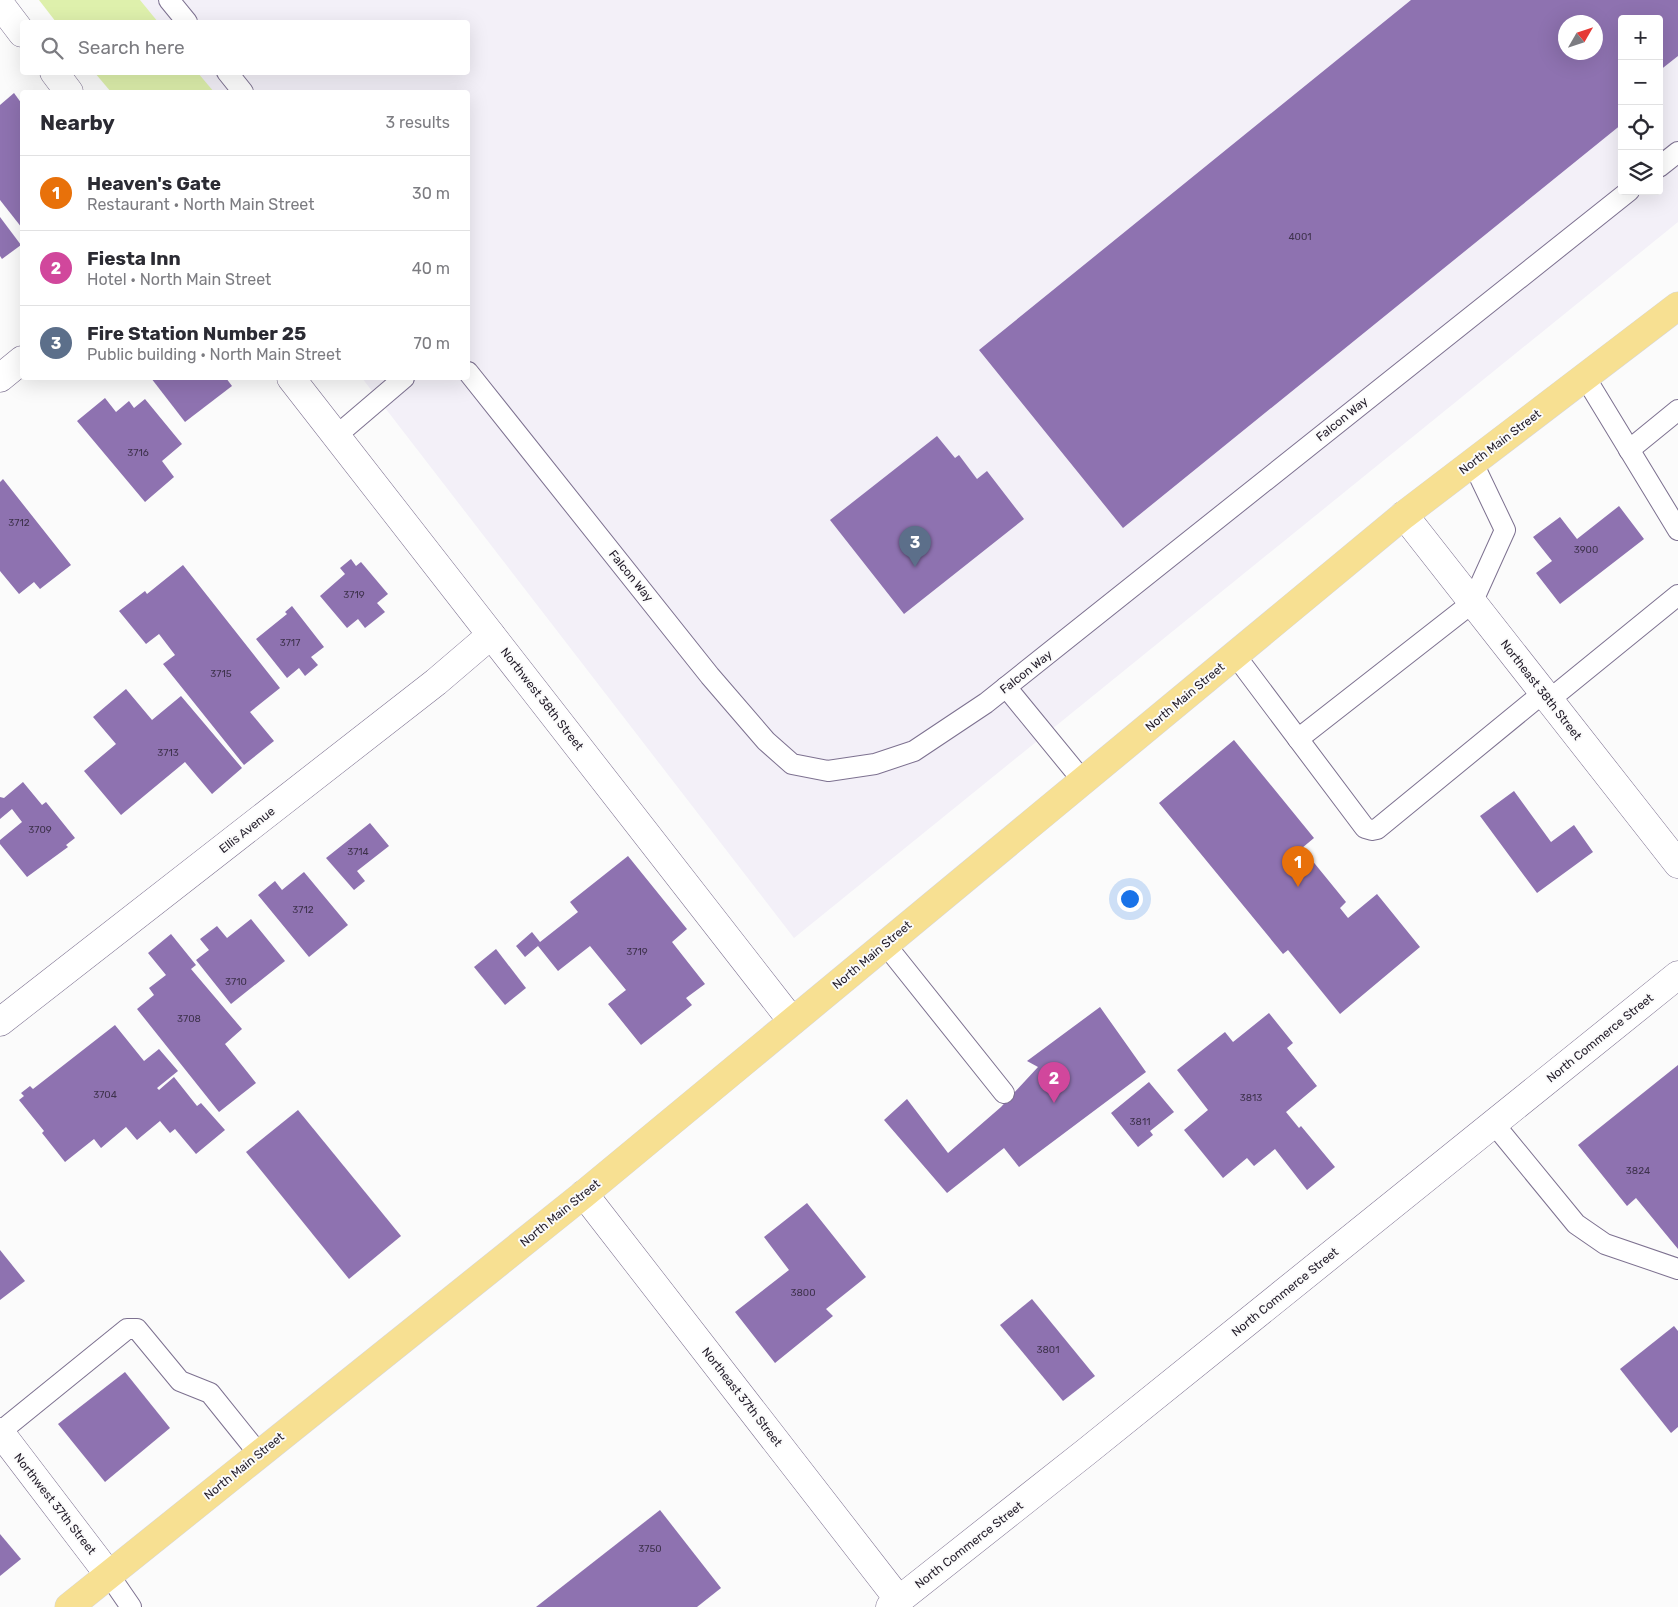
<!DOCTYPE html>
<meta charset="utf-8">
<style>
:root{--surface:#fff;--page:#f7f7f7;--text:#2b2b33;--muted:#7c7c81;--line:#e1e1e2;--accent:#6f4dc6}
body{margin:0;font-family:Rubik,sans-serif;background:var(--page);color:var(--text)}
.controls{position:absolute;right:15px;top:15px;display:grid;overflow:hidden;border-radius:5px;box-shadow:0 5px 20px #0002}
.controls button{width:45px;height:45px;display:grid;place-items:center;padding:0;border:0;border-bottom:1px solid var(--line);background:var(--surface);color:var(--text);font:25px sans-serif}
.compass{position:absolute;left:1558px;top:15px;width:45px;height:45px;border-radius:50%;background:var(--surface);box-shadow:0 5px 20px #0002;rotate:51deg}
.you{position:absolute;left:1129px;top:898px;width:18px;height:18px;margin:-12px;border:4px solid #fff;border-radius:50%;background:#1a73e8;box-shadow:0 0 0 8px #1a73e833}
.badge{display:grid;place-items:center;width:32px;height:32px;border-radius:50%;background:var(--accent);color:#fff;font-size:16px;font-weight:700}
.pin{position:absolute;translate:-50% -41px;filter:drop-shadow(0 1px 2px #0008)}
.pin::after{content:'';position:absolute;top:26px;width:18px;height:15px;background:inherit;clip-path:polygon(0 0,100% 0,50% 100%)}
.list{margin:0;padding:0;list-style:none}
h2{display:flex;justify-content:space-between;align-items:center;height:65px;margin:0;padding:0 20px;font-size:21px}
h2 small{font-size:16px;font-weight:400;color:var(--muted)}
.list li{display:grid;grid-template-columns:32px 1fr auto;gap:15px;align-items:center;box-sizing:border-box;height:75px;padding:0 20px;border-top:1px solid var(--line)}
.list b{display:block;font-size:19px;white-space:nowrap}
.list p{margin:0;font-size:16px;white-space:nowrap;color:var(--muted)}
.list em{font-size:16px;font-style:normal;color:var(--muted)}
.icon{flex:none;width:28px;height:28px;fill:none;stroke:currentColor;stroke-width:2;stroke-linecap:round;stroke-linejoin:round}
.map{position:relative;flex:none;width:1678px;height:1607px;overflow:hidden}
.search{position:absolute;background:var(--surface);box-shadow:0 5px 20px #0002;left:20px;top:20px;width:450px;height:55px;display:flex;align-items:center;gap:12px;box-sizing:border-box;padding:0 18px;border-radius:5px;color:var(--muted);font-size:19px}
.panel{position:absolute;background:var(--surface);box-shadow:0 5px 20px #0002;left:20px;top:90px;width:450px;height:290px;border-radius:5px}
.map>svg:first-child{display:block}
.built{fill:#f3f0f8;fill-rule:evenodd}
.green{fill:#def0ac}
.building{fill:#8e72b0;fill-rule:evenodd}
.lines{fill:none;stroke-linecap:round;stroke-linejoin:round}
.lane-casing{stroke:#7d7190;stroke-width:22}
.street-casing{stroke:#7d7190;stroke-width:29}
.primary-casing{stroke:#d7d6d9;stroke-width:29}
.lane{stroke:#fff;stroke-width:20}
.street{stroke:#fff;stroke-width:28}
.primary{stroke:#f7e092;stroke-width:28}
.labels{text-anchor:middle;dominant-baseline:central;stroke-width:4;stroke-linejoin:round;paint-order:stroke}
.number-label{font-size:10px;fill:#3e324c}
.street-label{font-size:12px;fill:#231d2a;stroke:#fbfbfb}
</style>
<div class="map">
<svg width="1678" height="1607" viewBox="0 0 1678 1607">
<rect width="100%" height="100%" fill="#fbfbfb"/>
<!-- built -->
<path class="built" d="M61 0H1678V222L794 938 362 378H468V92H135L119 73 468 72V22H79ZM1622 19H1659V191H1622ZM1566 22H1596V52H1566Z"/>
<!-- green -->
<g class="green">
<path d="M39 0H140L158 22H56Z"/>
<path d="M95 73H198L214 92H111Z"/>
</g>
<!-- building -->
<g class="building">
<path d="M1411 0H1678V56L1659 71V19H1622V124L1123 528 979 350ZM1566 22H1596V52H1566Z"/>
<path d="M14 93 22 104V228L0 200V105Z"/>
<path d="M0 217 21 245 2 259 0 256Z"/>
<path d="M151 378H226L232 386 185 422Z"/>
<path d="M105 398 116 412 129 401 134 408 145 399 182 444 162 461 174 477 145 502 77 421Z"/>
<path d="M937 436 955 458 959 455 977 479 987 471 1024 519 904 614 830 520Z"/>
<path d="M3 479 71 565 40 589 34 582 19 594 0 571V482Z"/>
<path d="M1619 506 1644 539 1560 604 1536 573 1552 561 1533 537 1560 517 1577 539Z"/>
<path d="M351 559 356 566 361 562 388 594 377 603 385 612 365 628 358 619 347 628 320 596 345 574 340 568Z"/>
<path d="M183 565 280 688 250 712 274 741 244 765 163 664 175 655 159 634 146 644 119 611 145 591 147 594Z"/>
<path d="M292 606 324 647 311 657 318 665 305 676 299 668 287 678 256 639 287 614 285 612Z"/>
<path d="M126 689 152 720 181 696 242 768 212 794 185 762 121 815 84 771 116 744 93 717Z"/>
<path d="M1234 740 1314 838 1302 848 1346 902 1340 908 1348 918 1377 894 1420 947 1340 1014 1288 950 1283 954 1159 803Z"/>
<path d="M23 782 42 805 46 802 75 838 66 845 68 847 27 877 0 844V840L22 822 12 809 0 819V797L4 798Z"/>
<path d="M1514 791 1551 842 1574 825 1593 852 1537 893 1480 816Z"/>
<path d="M370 823 389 846 357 871 365 881 354 890 326 858Z"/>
<path d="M628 856 687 929 672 942 705 984 686 998 692 1005 641 1045 608 1004 626 990 590 946 558 971 538 946 525 957 516 946 532 932 540 942 578 912 570 902Z"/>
<path d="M304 872 348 925 309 957 258 895 275 881 282 890Z"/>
<path d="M251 919 285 961 231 1004 196 960 209 950 200 939 217 926 227 938Z"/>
<path d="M171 934 196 965 191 969 242 1029 225 1044 256 1083 219 1112 137 1009 154 995 149 988 166 975 148 953Z"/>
<path d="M496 949 526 988 505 1005 474 967Z"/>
<path d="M1100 1007 1146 1072 1019 1167 1004 1148 947 1193 884 1120 907 1099 948 1153 1001 1107 1038 1067 1027 1061Z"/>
<path d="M1269 1013 1293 1043 1287 1048 1317 1086 1286 1112 1299 1128 1301 1126 1335 1167 1307 1190 1275 1149 1254 1166 1247 1158 1223 1178 1184 1130 1208 1110 1177 1070 1225 1032 1233 1042Z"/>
<path d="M115 1025 144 1061 159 1049 178 1071 157 1088 159 1090 174 1077 197 1106 201 1103 225 1130 196 1154 175 1129 170 1133 160 1121 137 1140 126 1127 101 1148 94 1139 65 1162 42 1133 44 1131 19 1100 24 1096 21 1093 30 1086 33 1089Z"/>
<path d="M1678 1065V1249L1636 1198 1627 1206 1578 1145Z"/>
<path d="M1149 1082 1174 1112 1150 1131 1153 1135 1138 1147 1111 1113Z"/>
<path d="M298 1110 401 1236 349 1279 246 1152Z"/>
<path d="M807 1203 866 1277 826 1309 833 1316 775 1363 735 1312 789 1270 764 1237Z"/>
<path d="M0 1250 25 1281 0 1300Z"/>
<path d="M1032 1299 1095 1376 1063 1401 1000 1325Z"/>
<path d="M1674 1326 1678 1331V1427L1671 1433 1620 1369Z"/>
<path d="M125 1372 170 1428 105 1482 58 1424Z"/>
<path d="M660 1510 721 1588 697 1607H536Z"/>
<path d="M0 1534 21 1559 0 1576Z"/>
</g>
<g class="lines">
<defs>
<g id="lane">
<path d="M169 0 187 22"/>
<path d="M227 72 243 92"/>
<path d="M1659 167 1678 152"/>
<path d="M468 372 710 676 766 741 792 764 828 771 875 764 914 751 986 703 1629 191"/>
<path d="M1585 377 1678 530"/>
<path d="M336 436 404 378"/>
<path d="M1629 450 1678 410"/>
<path d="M1235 655 1365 828 1372 830 1377 829 1543 693"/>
<path d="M1006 687 1083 781"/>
<path d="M1549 700 1678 595"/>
<path d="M1298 739 1472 603 1505 530 1473 463"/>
<path d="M885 944 1004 1093"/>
<path d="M1494 1124 1576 1224 1605 1244 1678 1269"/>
<path d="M0 1432 127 1329H137L180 1381 210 1393 259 1454"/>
<path d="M109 1575 131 1607"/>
</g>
<g id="street">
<path d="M0 4 22 33"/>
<path d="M54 72 69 92"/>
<path d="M0 378 22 360"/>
<path d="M291 378 792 1021"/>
<path d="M1404 515 1678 864"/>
<path d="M0 1022 436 682 491 635"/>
<path d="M584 1194 899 1600"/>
<path d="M0 1432 109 1575"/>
<path d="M890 1607 1086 1452 1678 975"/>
</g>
<path id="primary" d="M69 1607 584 1194 1404 515 1678 306"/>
</defs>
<!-- lane casing -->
<use href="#lane" class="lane-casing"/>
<!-- street casing -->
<use href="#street" class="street-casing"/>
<!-- primary casing -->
<use href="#primary" class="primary-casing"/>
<!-- lane -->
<use href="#lane" class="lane"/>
<!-- street -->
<use href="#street" class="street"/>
<!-- primary -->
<use href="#primary" class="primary"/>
</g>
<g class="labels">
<!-- number labels -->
<g class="number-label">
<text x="1300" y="237">4001</text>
<text x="138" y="453">3716</text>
<text x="19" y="523">3712</text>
<text x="1586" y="550">3900</text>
<text x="354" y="595">3719</text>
<text x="290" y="643">3717</text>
<text x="221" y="674">3715</text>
<text x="168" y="753">3713</text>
<text x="40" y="830">3709</text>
<text x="358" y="852">3714</text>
<text x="303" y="910">3712</text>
<text x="637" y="952">3719</text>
<text x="236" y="982">3710</text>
<text x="189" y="1019">3708</text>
<text x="105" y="1095">3704</text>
<text x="1251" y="1098">3813</text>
<text x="1140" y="1122">3811</text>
<text x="1638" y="1171">3824</text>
<text x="803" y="1293">3800</text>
<text x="1048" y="1350">3801</text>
<text x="650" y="1549">3750</text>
</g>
<!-- street labels -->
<g class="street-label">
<text transform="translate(1342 419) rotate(-39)">Falcon Way</text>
<text transform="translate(1500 442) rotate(-37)">North Main Street</text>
<text transform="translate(631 576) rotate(51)">Falcon Way</text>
<text transform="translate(1026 672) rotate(-38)">Falcon Way</text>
<text transform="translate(1541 690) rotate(52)">Northeast 38th Street</text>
<text transform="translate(1185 697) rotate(-40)">North Main Street</text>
<text transform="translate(542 699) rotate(52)">Northwest 38th Street</text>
<text transform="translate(247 830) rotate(-38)">Ellis Avenue</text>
<text transform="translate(872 955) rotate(-40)">North Main Street</text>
<text transform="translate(1600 1038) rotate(-39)">North Commerce Street</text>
<text transform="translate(560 1213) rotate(-39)">North Main Street</text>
<text transform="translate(1285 1292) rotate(-39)">North Commerce Street</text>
<text transform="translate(742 1397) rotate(52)">Northeast 37th Street</text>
<text transform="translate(244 1466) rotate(-39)">North Main Street</text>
<text transform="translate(55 1504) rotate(52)">Northwest 37th Street</text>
<text transform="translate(969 1545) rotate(-38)">North Commerce Street</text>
</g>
</g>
</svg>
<div class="controls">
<button>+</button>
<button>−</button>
<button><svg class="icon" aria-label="locate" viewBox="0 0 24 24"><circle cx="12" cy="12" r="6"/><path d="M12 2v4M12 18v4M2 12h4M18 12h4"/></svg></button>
<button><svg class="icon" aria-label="layers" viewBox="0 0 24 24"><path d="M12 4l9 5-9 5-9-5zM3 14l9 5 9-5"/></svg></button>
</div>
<svg class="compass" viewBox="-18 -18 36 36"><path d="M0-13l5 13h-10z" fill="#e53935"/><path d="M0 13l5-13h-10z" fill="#7c7c81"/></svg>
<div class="you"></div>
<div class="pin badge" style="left:1298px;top:887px;background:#e8710a">1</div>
<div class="pin badge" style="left:1054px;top:1103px;background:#d1479c">2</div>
<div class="pin badge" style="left:915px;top:567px;background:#5c6f8a">3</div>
<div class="search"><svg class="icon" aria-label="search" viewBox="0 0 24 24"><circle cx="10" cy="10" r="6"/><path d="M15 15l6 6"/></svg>Search here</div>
<section class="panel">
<h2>Nearby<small>3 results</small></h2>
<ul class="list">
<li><span class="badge" style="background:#e8710a">1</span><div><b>Heaven's Gate</b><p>Restaurant · North Main Street</p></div><em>30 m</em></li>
<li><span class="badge" style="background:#d1479c">2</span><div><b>Fiesta Inn</b><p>Hotel · North Main Street</p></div><em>40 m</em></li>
<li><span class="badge" style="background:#5c6f8a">3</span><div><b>Fire Station Number 25</b><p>Public building · North Main Street</p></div><em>70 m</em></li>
</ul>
</section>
</div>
